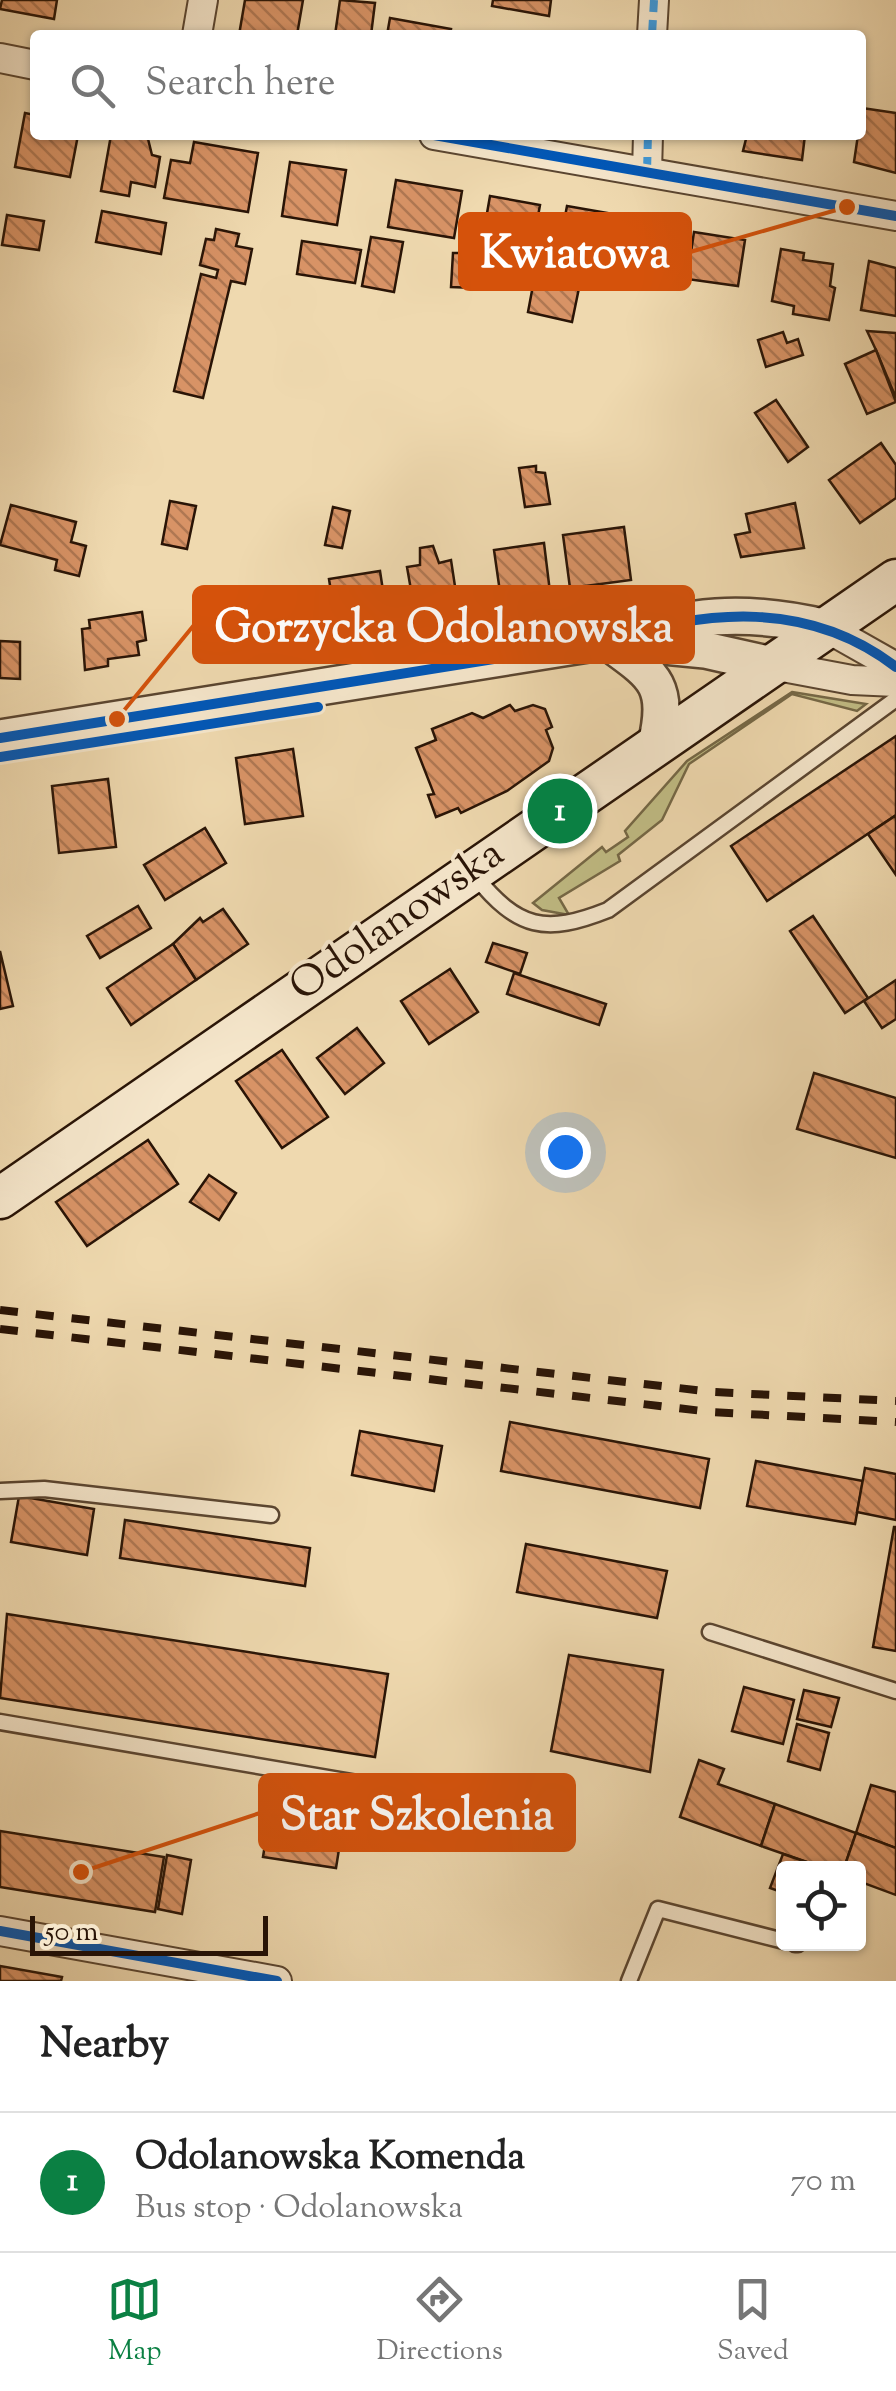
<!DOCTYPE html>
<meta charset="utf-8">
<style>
:root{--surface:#fff;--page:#f6f6f6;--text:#222;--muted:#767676;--line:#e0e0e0;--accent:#0b8043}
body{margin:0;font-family:"Sorts Mill Goudy",serif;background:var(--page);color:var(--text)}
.controls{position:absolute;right:30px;bottom:30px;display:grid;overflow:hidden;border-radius:10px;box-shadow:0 2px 8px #0004}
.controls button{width:90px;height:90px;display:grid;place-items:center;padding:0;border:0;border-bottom:2px solid var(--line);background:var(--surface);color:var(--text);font:50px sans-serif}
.scale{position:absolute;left:30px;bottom:25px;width:238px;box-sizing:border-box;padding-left:10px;border:5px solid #291406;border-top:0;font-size:28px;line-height:35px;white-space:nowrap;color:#291406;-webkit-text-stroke:8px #f5e6cb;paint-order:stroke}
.you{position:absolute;left:565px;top:1152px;width:35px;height:35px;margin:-25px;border:8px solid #fff;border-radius:50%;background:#1a73e8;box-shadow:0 0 0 15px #1a73e833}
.badge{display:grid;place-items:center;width:65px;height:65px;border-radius:50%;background:var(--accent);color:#fff;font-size:32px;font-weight:700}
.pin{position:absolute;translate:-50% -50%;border:5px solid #fff;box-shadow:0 2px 10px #0006}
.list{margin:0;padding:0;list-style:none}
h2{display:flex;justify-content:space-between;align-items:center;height:130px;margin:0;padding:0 40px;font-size:42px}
h2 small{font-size:32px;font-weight:400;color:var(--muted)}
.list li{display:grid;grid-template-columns:65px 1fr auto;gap:30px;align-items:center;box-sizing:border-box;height:140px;padding:0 40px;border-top:2px solid var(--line)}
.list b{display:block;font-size:38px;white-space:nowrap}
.list p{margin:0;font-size:32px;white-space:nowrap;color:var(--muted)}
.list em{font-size:32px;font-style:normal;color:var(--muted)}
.icon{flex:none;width:55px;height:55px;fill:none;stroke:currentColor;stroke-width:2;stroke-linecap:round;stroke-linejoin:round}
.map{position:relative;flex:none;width:896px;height:1981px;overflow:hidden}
.search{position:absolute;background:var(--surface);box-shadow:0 2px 8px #0004;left:30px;right:30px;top:30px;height:110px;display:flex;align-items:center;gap:25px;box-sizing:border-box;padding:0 35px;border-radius:10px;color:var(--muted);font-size:38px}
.sheet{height:270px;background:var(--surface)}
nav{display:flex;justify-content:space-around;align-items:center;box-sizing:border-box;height:140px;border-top:2px solid var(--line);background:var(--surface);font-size:28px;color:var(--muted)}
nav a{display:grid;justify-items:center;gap:5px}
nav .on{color:var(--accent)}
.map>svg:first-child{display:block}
.green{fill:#c1bd85;stroke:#756846;stroke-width:2.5}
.building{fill:url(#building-back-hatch);stroke:#291406;stroke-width:2.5}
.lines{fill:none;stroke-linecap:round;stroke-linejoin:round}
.service-casing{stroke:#5a4530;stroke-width:19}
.minor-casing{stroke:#5a4530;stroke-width:32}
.tertiary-casing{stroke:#5a4530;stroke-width:40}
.secondary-casing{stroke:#291406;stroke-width:45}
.service{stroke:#f5e6cb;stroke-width:14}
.minor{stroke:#f5e6cb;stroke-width:28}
.tertiary{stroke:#f5e6cb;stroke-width:35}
.secondary{stroke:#f5e6cb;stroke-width:40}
.rail{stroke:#291406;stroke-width:8;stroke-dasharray:18 18;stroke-linecap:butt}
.quiet{stroke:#3d9add;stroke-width:8;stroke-dasharray:15 8;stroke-linecap:butt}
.cycleway-casing{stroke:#f5e6cb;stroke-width:16}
.cycleway{stroke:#0057b8;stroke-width:10}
.labels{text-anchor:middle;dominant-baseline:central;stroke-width:8;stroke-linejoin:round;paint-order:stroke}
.street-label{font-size:42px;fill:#291406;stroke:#f5e6cb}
.leader{fill:none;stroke:#d5520b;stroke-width:4}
.callout-dot{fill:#d5520b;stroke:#f5e6cb;stroke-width:4}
.callout{fill:#d5520b;stroke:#d5520b;stroke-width:4}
.callout-label{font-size:45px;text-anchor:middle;font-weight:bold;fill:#fff}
</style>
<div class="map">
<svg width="896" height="1981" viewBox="0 0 896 1981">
<defs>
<pattern id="building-back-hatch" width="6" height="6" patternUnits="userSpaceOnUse" patternTransform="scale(2.5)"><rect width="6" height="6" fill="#d89366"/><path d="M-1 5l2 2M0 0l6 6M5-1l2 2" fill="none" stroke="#af7752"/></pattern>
</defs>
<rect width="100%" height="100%" fill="#efd9af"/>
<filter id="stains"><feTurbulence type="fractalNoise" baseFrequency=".002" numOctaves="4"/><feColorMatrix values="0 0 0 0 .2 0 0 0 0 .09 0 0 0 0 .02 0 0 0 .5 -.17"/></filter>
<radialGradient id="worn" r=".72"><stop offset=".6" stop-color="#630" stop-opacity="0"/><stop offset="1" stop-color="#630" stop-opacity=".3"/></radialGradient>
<!-- green -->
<path class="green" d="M792 692 866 704 857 711 792 694 689 764 662 820 618 855 620 861 559 898 569 915 542 910 533 903 602 847 606 852 628 837 625 831 687 761Z"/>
<!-- building -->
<g class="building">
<path d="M2 0H57L54 19 0 9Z"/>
<path d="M245 0H303L297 35H239Z"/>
<path d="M340 0 375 3 371 35H335Z"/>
<path d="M493 0H551L549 16 492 6Z"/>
<path d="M390 18 451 29 450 35H387Z"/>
<path d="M862 108 896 113V173L854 162Z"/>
<path d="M25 113 35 115V135H78L70 177 15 167Z"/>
<path d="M111 135 148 139 152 155 160 157 155 187 131 182 129 196 101 191Z"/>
<path d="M747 135H805L802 160 743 151Z"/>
<path d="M194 142 258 153 248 212 164 198 171 160 190 163Z"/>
<path d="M290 162 346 170 337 225 282 216Z"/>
<path d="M396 180 462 191 454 238 388 227Z"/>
<path d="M490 196 540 205 532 250 482 242Z"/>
<path d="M567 206 619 215 611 264 558 254Z"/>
<path d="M102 211 166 223 161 254 96 242Z"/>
<path d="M7 215 44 221 39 250 2 245Z"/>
<path d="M216 229 239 234 236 246 252 249 245 284 231 281 203 398 174 391 201 274 216 278 218 270 200 265 206 239 214 240Z"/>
<path d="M694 232 745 240 738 286 687 279Z"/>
<path d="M371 237 403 242 394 292 362 286Z"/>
<path d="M302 241 361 250 355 283 297 274Z"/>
<path d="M781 249 804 253 803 260 833 264 830 286 835 288 829 320 793 314 794 306 772 301Z"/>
<path d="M453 253H476L475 288 451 287Z"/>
<path d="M869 261 896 268V316L861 310Z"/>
<path d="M534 280 579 288 572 322 528 312Z"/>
<path d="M867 331 896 333V398L876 350Z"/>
<path d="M783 332 787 343 798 339 803 355 766 367 758 340Z"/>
<path d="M876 350 896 402 867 414 845 364Z"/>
<path d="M776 400 808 447 788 462 755 413Z"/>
<path d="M881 443 896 465V498L860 523 829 480Z"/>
<path d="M536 466V472L545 473 550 504 525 507 519 468Z"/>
<path d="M170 501 196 506 187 549 162 544Z"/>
<path d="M795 503 804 548 741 557 735 535 750 532 746 514Z"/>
<path d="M11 505 76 522 71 542 86 546 79 576 55 570 57 560 0 545Z"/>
<path d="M333 507 350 511 342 548 325 545Z"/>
<path d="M624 527 631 580 570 588 563 535Z"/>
<path d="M544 543 550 592 501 599 494 550Z"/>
<path d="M433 546 439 563 451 560 458 606 445 615 436 609 415 613 407 567 420 565V548Z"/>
<path d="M380 571 387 617 336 625 329 579Z"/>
<path d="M142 612 146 640 137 642 139 655 108 659V666L85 670 82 629 90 628 89 620Z"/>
<path d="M0 641 20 642V679L0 678Z"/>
<path d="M510 705 515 711 533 705 545 709 552 727 546 730 553 748 549 761 507 791 461 813 458 808 436 817 428 795 434 794 416 748 436 740 432 729 472 713 483 718Z"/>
<path d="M896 736V815L767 901 731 846Z"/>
<path d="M293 749 303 816 245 824 236 758Z"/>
<path d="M108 779 116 847 59 853 52 786Z"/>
<path d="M895 816 896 819V875L868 834Z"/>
<path d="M205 828 226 863 165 900 144 865Z"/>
<path d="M138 906 151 928 100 958 87 936Z"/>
<path d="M223 909 248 944 196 980 173 944 200 918 203 922Z"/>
<path d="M813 916 868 998 845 1013 790 931Z"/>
<path d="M493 943 527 953 520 974 486 962Z"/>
<path d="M173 944 196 980 131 1025 107 988Z"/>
<path d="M0 951 13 1006 0 1009Z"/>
<path d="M450 969 478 1012 429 1044 401 1001Z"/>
<path d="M514 973 606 1004 599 1025 507 994Z"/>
<path d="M896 980V1019L882 1028 864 1001Z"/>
<path d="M357 1028 384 1063 345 1094 317 1058Z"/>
<path d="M282 1050 328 1117 282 1148 236 1081Z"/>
<path d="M814 1073 896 1098V1158L797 1129Z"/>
<path d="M148 1140 178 1184 87 1246 56 1202Z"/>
<path d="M209 1175 236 1193 219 1220 190 1202Z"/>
<path d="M510 1422 709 1459 700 1508 501 1471Z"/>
<path d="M360 1431 442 1446 434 1491 352 1475Z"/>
<path d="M756 1461 863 1481 855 1524 747 1506Z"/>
<path d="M865 1468 896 1474V1520L857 1512Z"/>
<path d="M19 1496 94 1509 87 1555 11 1542Z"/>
<path d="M125 1520 310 1548 305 1586 120 1558Z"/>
<path d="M894 1527H896V1651L873 1647Z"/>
<path d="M526 1544 667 1571 657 1618 517 1592Z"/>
<path d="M7 1614 388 1674 375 1757 0 1698Z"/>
<path d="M569 1655 663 1670 650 1772 551 1751Z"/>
<path d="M744 1687 794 1700 783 1744 732 1731Z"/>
<path d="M804 1690 839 1698 831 1727 797 1719Z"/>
<path d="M797 1724 829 1733 820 1770 788 1761Z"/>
<path d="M699 1760 724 1769 718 1784 775 1804 761 1846 680 1817Z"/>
<path d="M871 1785 896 1792V1848L856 1833Z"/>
<path d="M775 1804 856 1833 844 1868H824L761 1846Z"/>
<path d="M271 1807 344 1818 336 1868 263 1857Z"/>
<path d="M0 1831 164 1857 155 1912 0 1887Z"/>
<path d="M856 1833 896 1848V1895L858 1881V1868H844Z"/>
<path d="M783 1854 824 1868H784V1893L770 1888Z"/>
<path d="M167 1855 191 1860 182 1914 158 1909Z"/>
<path d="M0 1966 62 1977 61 1981H0Z"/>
</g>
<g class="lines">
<defs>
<g id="service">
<path d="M475 876C518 929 545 935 608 910L896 699"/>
<path d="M0 1491 44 1489 271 1515"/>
<path d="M710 1632 896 1691"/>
<path d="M0 1722 393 1789"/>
<path d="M795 1944H798"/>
<path d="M629 1981 658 1909 784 1941"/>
</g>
<g id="minor">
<path d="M197 35 203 0"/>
<path d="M652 35 654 0"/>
<path d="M0 58 35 65"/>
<path d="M434 135 896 216"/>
<path d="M647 172 648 135"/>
<path d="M827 628 896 667"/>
<path d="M772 665 852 680 896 682"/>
<path d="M0 1931 277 1981"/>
</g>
<g id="tertiary">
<path d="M608 642C655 676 670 684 656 745"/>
<path d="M633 643 705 650 772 665"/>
<path d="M0 738 607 641C689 614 743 608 827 628"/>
</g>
<path id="secondary" d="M0 1198 896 580"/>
</defs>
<!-- service casing -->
<use href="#service" class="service-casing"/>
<!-- minor casing -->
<use href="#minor" class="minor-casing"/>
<!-- tertiary casing -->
<use href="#tertiary" class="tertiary-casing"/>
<!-- secondary casing -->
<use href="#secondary" class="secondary-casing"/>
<!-- service -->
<use href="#service" class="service"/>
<!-- minor -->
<use href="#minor" class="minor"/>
<!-- tertiary -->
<use href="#tertiary" class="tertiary"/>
<!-- secondary -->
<use href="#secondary" class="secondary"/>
<!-- rail -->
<g class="rail">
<path d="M0 1310 713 1392 896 1401"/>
<path d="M0 1329 711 1412 896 1422"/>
</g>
<!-- quiet -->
<g class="quiet">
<path d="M652 35 654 0"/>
<path d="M647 172 648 135"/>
</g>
<defs>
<g id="cycleway">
<path d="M434 135 896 216"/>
<path d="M0 738 607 641C706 609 809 600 896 667"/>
<path d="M0 757 318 707"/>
<path d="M0 1931 277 1981"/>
</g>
</defs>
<!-- cycleway casing -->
<use href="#cycleway" class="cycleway-casing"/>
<!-- cycleway -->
<use href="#cycleway" class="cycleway"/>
</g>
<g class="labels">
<!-- street labels -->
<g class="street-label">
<text transform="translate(398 922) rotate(-35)">Odolanowska</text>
</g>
</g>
<!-- callouts -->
<path class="leader" d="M847 207L690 252M117 719L194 625M81 1872L260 1813"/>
<g class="callout-dot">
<circle cx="847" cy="207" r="10"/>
<circle cx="117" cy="719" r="10"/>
<circle cx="81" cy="1872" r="10"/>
</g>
<g class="callout">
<rect x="460" y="214" width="230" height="75" rx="10"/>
<rect x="194" y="587" width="499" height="75" rx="10"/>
<rect x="260" y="1775" width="314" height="75" rx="10"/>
</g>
<g class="callout-label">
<text x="575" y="267">Kwiatowa</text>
<text x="444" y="641">Gorzycka Odolanowska</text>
<text x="417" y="1829">Star Szkolenia</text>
</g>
<rect width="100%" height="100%" filter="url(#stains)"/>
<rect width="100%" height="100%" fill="url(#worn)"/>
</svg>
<div class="controls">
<button><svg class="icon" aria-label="locate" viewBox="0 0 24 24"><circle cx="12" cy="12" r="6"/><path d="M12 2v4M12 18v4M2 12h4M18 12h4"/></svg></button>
</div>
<div class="scale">50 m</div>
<div class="you"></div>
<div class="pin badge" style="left:560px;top:811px">1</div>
<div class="search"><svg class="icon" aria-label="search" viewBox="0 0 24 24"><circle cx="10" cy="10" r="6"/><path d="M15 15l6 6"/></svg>Search here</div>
</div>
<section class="sheet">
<h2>Nearby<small></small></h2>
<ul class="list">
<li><span class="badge">1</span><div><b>Odolanowska Komenda</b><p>Bus stop · Odolanowska</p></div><em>70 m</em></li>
</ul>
</section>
<nav>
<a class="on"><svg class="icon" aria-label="map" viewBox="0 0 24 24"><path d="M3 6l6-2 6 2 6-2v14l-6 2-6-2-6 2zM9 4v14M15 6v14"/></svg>Map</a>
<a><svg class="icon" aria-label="directions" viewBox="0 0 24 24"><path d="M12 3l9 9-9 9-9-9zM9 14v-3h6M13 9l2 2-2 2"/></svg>Directions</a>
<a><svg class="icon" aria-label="saved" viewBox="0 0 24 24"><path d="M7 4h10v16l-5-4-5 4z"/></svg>Saved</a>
</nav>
